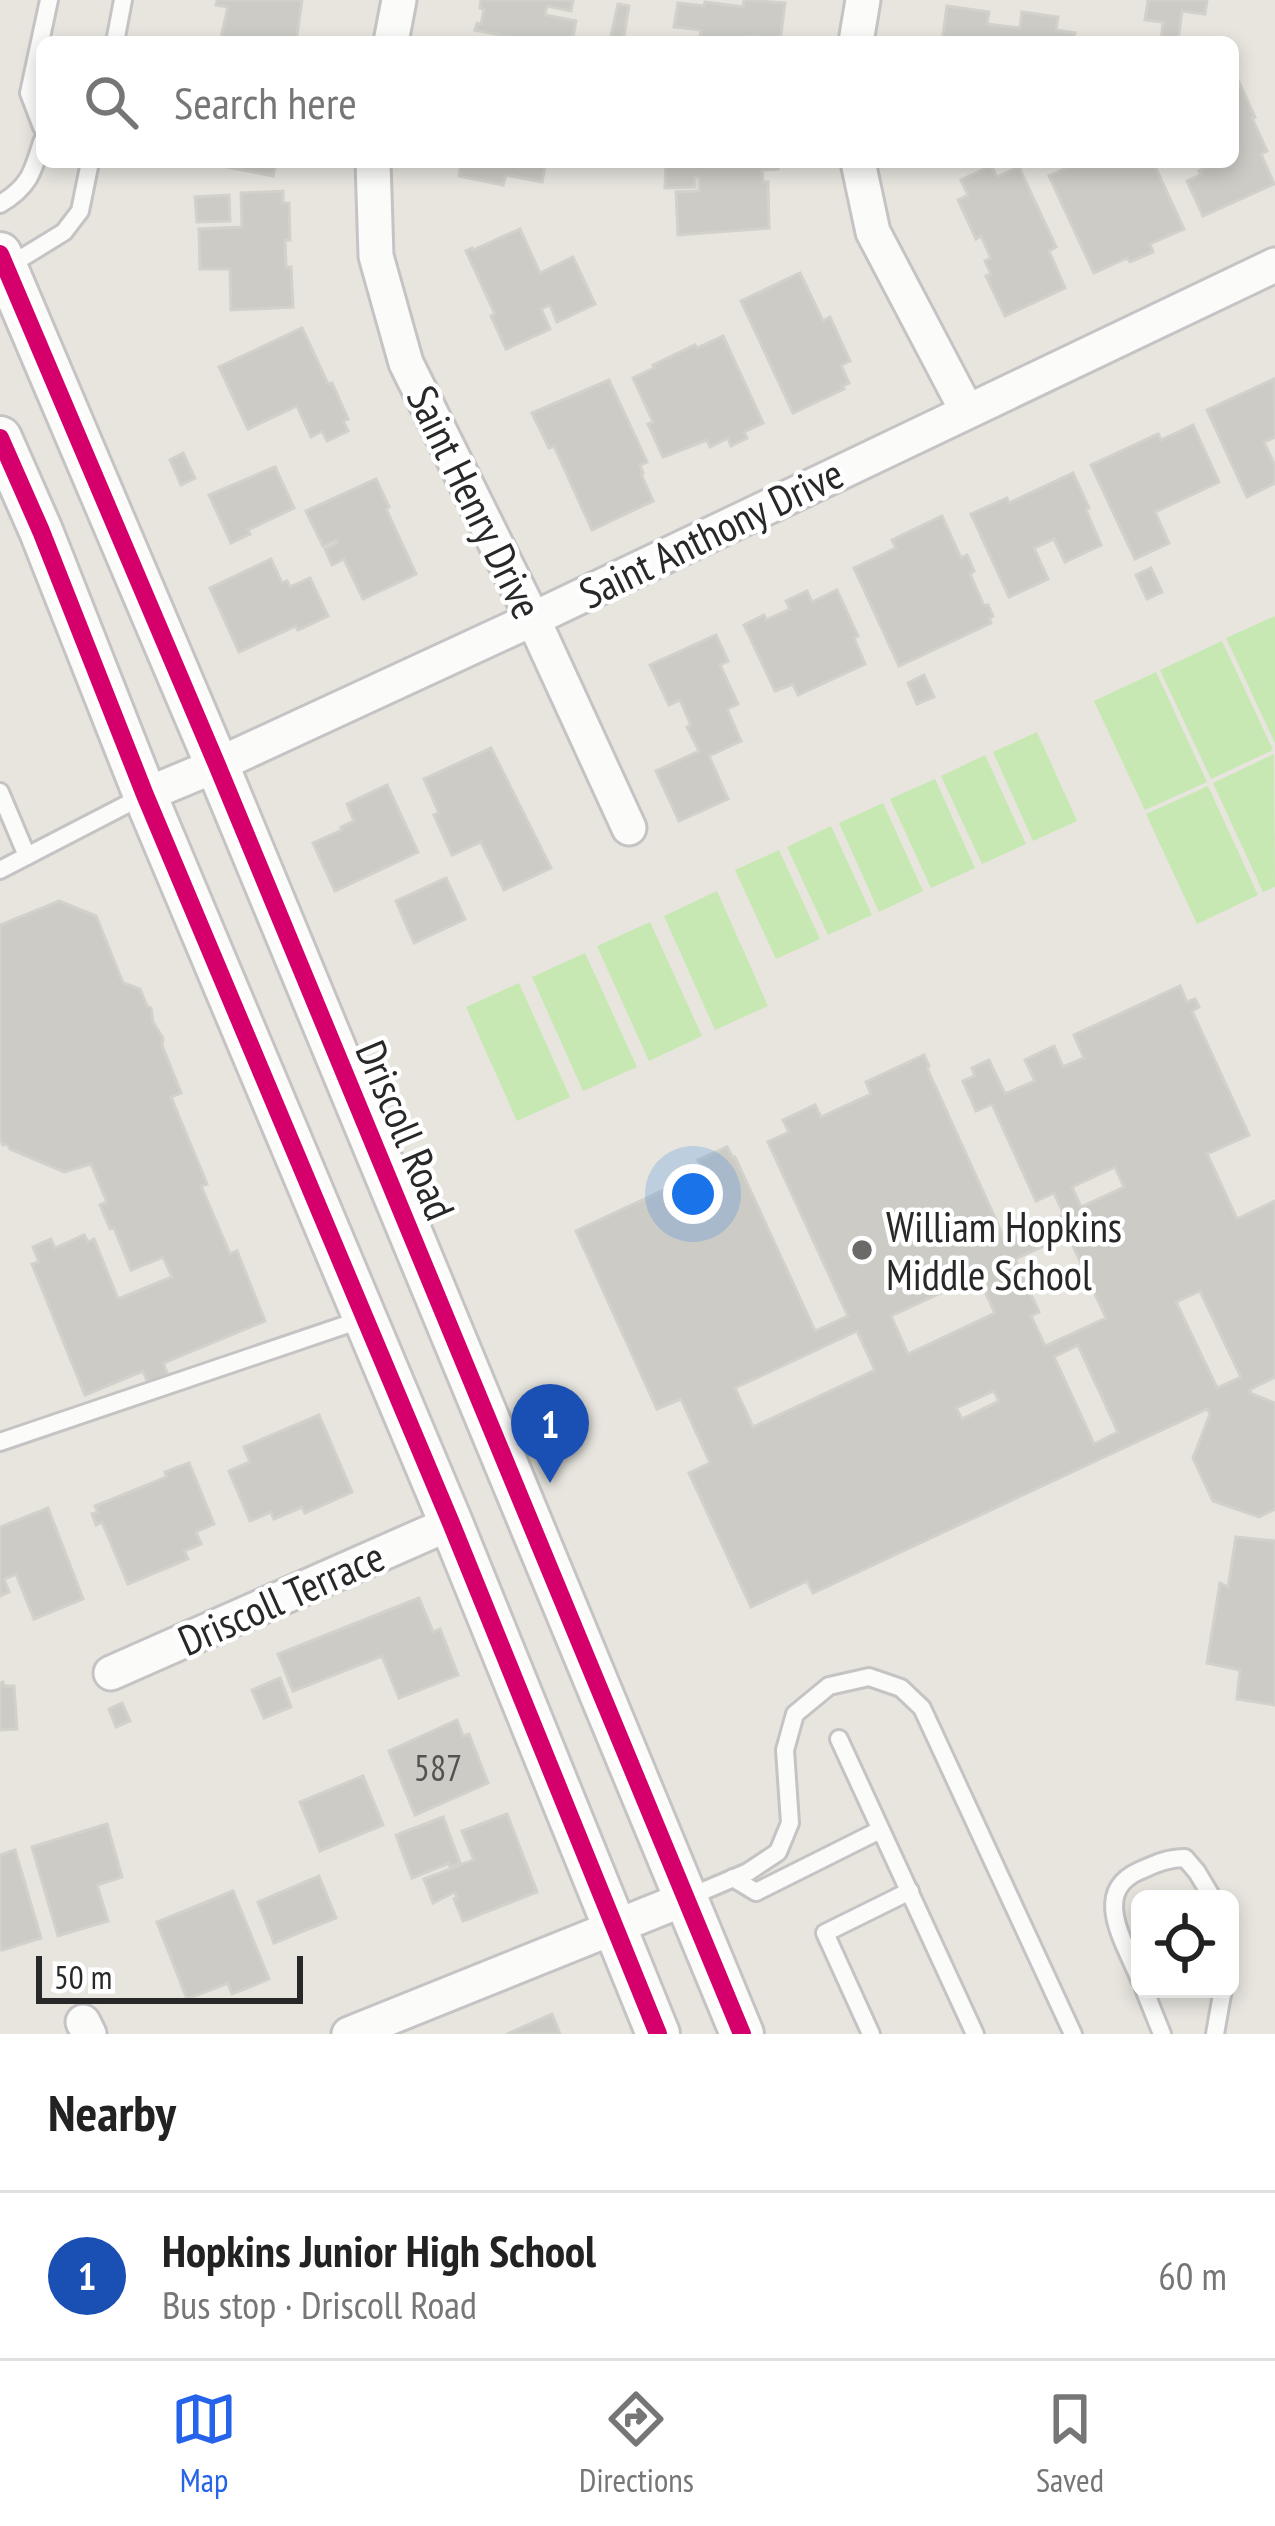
<!DOCTYPE html>
<meta charset="utf-8">
<style>
:root{--surface:#fff;--page:#f2f2f2;--text:#222;--muted:#767676;--line:#e0e0e0;--accent:#2563eb}
body{margin:0;font-family:"PT Sans Narrow",sans-serif;background:var(--page);color:var(--text)}
.controls{position:absolute;right:36px;bottom:36px;display:grid;overflow:hidden;border-radius:18px;box-shadow:0 6px 18px #0003}
.controls button{width:108px;height:108px;display:grid;place-items:center;padding:0;border:0;border-bottom:3px solid var(--line);background:var(--surface);color:var(--text);font:60px sans-serif}
.scale{position:absolute;left:36px;bottom:30px;width:267px;box-sizing:border-box;padding-left:12px;border:6px solid #282828;border-top:0;font-size:33px;line-height:42px;white-space:nowrap;color:#282828;-webkit-text-stroke:9px #fff;paint-order:stroke}
.you{position:absolute;left:693px;top:1194px;width:42px;height:42px;margin:-30px;border:9px solid #fff;border-radius:50%;background:#1a73e8;box-shadow:0 0 0 18px #1a73e833}
.badge{display:grid;place-items:center;width:78px;height:78px;border-radius:50%;background:var(--accent);color:#fff;font-size:39px;font-weight:700}
.pin{position:absolute;translate:-50% -99px;filter:drop-shadow(0 3px 6px #0008)}
.pin::after{content:'';position:absolute;top:63px;width:42px;height:36px;background:inherit;clip-path:polygon(0 0,100% 0,50% 100%)}
.list{margin:0;padding:0;list-style:none}
h2{display:flex;justify-content:space-between;align-items:center;height:156px;margin:0;padding:0 48px;font-size:51px}
h2 small{font-size:39px;font-weight:400;color:var(--muted)}
.list li{display:grid;grid-template-columns:78px 1fr auto;gap:36px;align-items:center;box-sizing:border-box;height:168px;padding:0 48px;border-top:3px solid var(--line)}
.list b{display:block;font-size:45px;white-space:nowrap}
.list p{margin:0;font-size:39px;white-space:nowrap;color:var(--muted)}
.list em{font-size:39px;font-style:normal;color:var(--muted)}
.icon{flex:none;width:66px;height:66px;fill:none;stroke:currentColor;stroke-width:2;stroke-linecap:round;stroke-linejoin:round}
.map{position:relative;flex:none;width:1275px;height:2034px;overflow:hidden}
.search{position:absolute;background:var(--surface);box-shadow:0 6px 18px #0003;left:36px;right:36px;top:36px;height:132px;display:flex;align-items:center;gap:30px;box-sizing:border-box;padding:0 42px;border-radius:18px;color:var(--muted);font-size:45px}
.sheet{height:324px;background:var(--surface)}
nav{display:flex;justify-content:space-around;align-items:center;box-sizing:border-box;height:168px;border-top:3px solid var(--line);background:var(--surface);font-size:33px;color:var(--muted)}
nav a{display:grid;justify-items:center;gap:6px}
nav .on{color:var(--accent)}
.map>svg:first-child{display:block}
.pitch{fill:#c7e8b3}
.building{fill:#cccbc5;stroke:#d2d1ca;stroke-width:3;fill-rule:evenodd}
.lines{fill:none;stroke-linecap:round;stroke-linejoin:round}
.service-casing{stroke:#c5c3c4;stroke-width:22}
.minor-casing{stroke:#c5c3c4;stroke-width:39}
.tertiary-casing{stroke:#c5c3c4;stroke-width:48}
.service{stroke:#fbfbfa;stroke-width:16}
.minor{stroke:#fbfbfa;stroke-width:33}
.tertiary{stroke:#fbfbfa;stroke-width:42}
.cycleway-casing{stroke:#fff;stroke-width:26}
.cycleway{stroke:#d6006c;stroke-width:18}
.poi-dot{fill:#6b6a68;stroke:#fff;stroke-width:4.5}
.labels{text-anchor:middle;dominant-baseline:central;stroke-width:9;stroke-linejoin:round;paint-order:stroke}
.number-label{font-size:36px;fill:#535251}
.street-label{font-size:42px;fill:#282828;stroke:#fff}
.poi-label{font-size:42px;fill:#282828;stroke:#fff;text-anchor:start}
</style>
<div class="map">
<svg width="1275" height="2034" viewBox="0 0 1275 2034">
<rect width="100%" height="100%" fill="#e7e5de"/>
<!-- pitch -->
<g class="pitch">
<path d="M1275 616V743L1226 638Z"/>
<path d="M1222 641 1273 750 1211 779 1160 670Z"/>
<path d="M1156 672 1207 782 1145 810 1094 701Z"/>
<path d="M1037 732 1077 821 1033 841 993 752Z"/>
<path d="M1274 754 1275 887 1263 892 1213 783Z"/>
<path d="M985 755 1026 844 982 864 941 776Z"/>
<path d="M935 779 975 868 931 888 890 799Z"/>
<path d="M1208 786 1258 895 1197 924 1146 814Z"/>
<path d="M883 803 923 891 879 912 839 823Z"/>
<path d="M831 826 872 915 828 935 787 847Z"/>
<path d="M779 850 820 939 776 959 735 870Z"/>
<path d="M717 891 768 1006 715 1030 664 916Z"/>
<path d="M650 922 702 1036 649 1061 597 946Z"/>
<path d="M585 953 637 1067 583 1091 532 977Z"/>
<path d="M519 983 570 1097 517 1121 466 1007Z"/>
</g>
<!-- building -->
<g class="building">
<path d="M217 0H302L296 42H244L221 37 228 7 216 5Z"/>
<path d="M481 0H573L571 11 547 6 545 15 576 21 572 42H535L475 30 477 23 481 24 484 9 480 8Z"/>
<path d="M744 0 785 3 780 42 752 36 751 42H699L701 30 674 27 678 3 704 6 705 2 743 7Z"/>
<path d="M1148 0H1207L1205 14 1182 11 1178 42 1161 41 1163 22 1145 20Z"/>
<path d="M618 4 629 6 623 42 610 40Z"/>
<path d="M947 6 989 12 987 24 1020 28 1022 12 1058 17 1056 30 1075 33 1073 42H942Z"/>
<path d="M1238 80 1255 117 1252 118 1267 151 1261 154 1274 184 1203 216 1187 181 1201 175 1199 171 1217 162H1233V83Z"/>
<path d="M202 162H276L273 176Z"/>
<path d="M461 162H546L542 182 506 175 503 185 459 176Z"/>
<path d="M666 162H778V169L762 170 763 182H768L769 228 678 235 676 192 699 191V177H695V187L665 188Z"/>
<path d="M1080 162H1153L1184 229 1150 244 1153 252 1130 262 1127 258 1094 273 1049 176Z"/>
<path d="M991 166 997 177 1019 167 1056 247 1049 251 1065 288 1005 316 986 276 991 274 985 261 991 258 981 236 976 239 958 200 968 195 961 180Z"/>
<path d="M283 191V203H289L290 240H285L286 268 291 267 293 307 231 310 230 269H200L199 229 242 227 241 193Z"/>
<path d="M229 195 230 221 197 222 195 197Z"/>
<path d="M520 229 540 273 573 257 595 304 557 322 550 305 541 309 550 329 506 349 491 316 495 314 466 251 472 248 473 250Z"/>
<path d="M800 273 823 321 830 317 850 361 841 365 849 383 842 386 844 389 793 413 741 301Z"/>
<path d="M302 328 328 384 332 383 348 419 343 421 348 431 327 441 322 431 311 437 297 406 248 429 219 367Z"/>
<path d="M723 336 763 423 744 432 747 438 731 446 728 438 710 447 707 440 663 457 648 424 653 422 633 378 654 368 653 365 695 345 697 348Z"/>
<path d="M1274 379 1275 437 1264 442 1275 466V483L1247 497 1207 410Z"/>
<path d="M609 380 647 462 640 465 643 473 641 474 653 501 592 530 554 446 549 448 532 413Z"/>
<path d="M1193 425 1219 482 1155 512 1169 543 1135 559 1091 465 1158 434 1161 440Z"/>
<path d="M183 453 195 478 181 485 170 460Z"/>
<path d="M275 467 294 508 248 530 250 534 231 543 209 495Z"/>
<path d="M1073 473 1089 508 1086 510 1101 545 1065 562 1054 539 1034 548 1048 579 1009 597 971 514 1007 498 1009 503Z"/>
<path d="M376 479 389 507 386 509 416 574 363 599 344 559 332 565 325 549 337 543 336 540 323 546 306 511Z"/>
<path d="M942 516 961 558 967 555 974 571 970 574 984 606 988 605 993 616 989 618 991 623 899 666 854 568 896 548 892 540Z"/>
<path d="M271 559 282 583 287 581 290 587 310 578 328 616 298 630 296 626 239 652 210 588Z"/>
<path d="M1151 568 1162 592 1147 599 1136 575Z"/>
<path d="M837 590 858 636 854 638 865 664 798 695 793 684 775 691 744 625 764 615 766 620 790 609 786 601 807 591 812 602Z"/>
<path d="M716 635 728 661 720 665 738 704 727 709 741 741 709 756 728 799 679 821 656 771 699 751 687 727 691 725 680 700 669 705 650 665Z"/>
<path d="M924 675 934 697 917 704 908 683Z"/>
<path d="M491 748 551 868 504 890 481 842 452 855 434 815 439 813 424 779Z"/>
<path d="M387 785 418 852 335 891 313 843 342 830 341 827 354 821 347 804Z"/>
<path d="M446 878 465 919 414 943 396 901Z"/>
<path d="M59 901 96 916 123 983 140 989 147 1006 151 1008 153 1022 163 1038 162 1045 181 1093 171 1097 207 1184 201 1186 230 1254 237 1251 265 1321 163 1363 168 1375 148 1383 143 1371 85 1395 32 1264 39 1262 33 1247 51 1239 55 1248 84 1235 88 1242 94 1239 118 1299 172 1277 163 1257 131 1270 114 1228 110 1229 100 1205 107 1202 91 1164 64 1172 10 1149 7 1144 3 1145 0 1138V925Z"/>
<path d="M1180 986 1187 1002 1195 999 1199 1007 1192 1011 1249 1135 1207 1154 1237 1219 1275 1201V1377L1249 1390 1252 1394 1275 1403V1509L1259 1517 1213 1501 1193 1458 1210 1414 1207 1409 813 1593 807 1581 751 1607 689 1473 710 1463 681 1399 657 1409 576 1231 704 1171 698 1160 727 1147 733 1158 735 1157 815 1331 848 1316 768 1142 789 1132 783 1120 815 1105 821 1117 871 1094 866 1082 924 1055 929 1066 927 1068 1006 1242 1064 1215 1054 1193 1036 1201 992 1104 976 1111 963 1081 975 1076 972 1068 989 1060 1005 1094 1035 1081 1025 1060 1054 1046 1063 1067 1084 1058 1074 1035ZM1115 1167 1124 1187 1081 1207 1072 1187ZM1068 1235 1106 1318 1045 1346 1031 1316 1039 1312 1015 1259ZM978 1276 995 1313 908 1354 891 1316ZM1200 1291 1241 1377 1217 1388 1176 1302ZM857 1331 875 1370 753 1427 735 1388ZM1078 1345 1118 1432 1094 1444 1054 1357ZM994 1391 999 1401 962 1419 956 1408Z"/>
<path d="M319 1415 352 1492 305 1513 302 1507 274 1519 271 1512 250 1521 229 1471 250 1462 244 1447Z"/>
<path d="M189 1463 214 1524 196 1532 201 1544 184 1551 188 1559 128 1584 102 1522 96 1525 92 1514 98 1512 95 1506 167 1477 165 1472Z"/>
<path d="M48 1508 83 1599 34 1619 16 1574 4 1579 9 1592 0 1596V1527Z"/>
<path d="M1236 1537 1275 1541V1705L1237 1699 1240 1670 1207 1663 1220 1583 1228 1587Z"/>
<path d="M419 1598 433 1632 440 1629 458 1675 399 1698 382 1656 293 1691 278 1654Z"/>
<path d="M280 1678 291 1707 264 1718 252 1690Z"/>
<path d="M3 1682 4 1686H14L17 1729 0 1730V1683Z"/>
<path d="M122 1703 130 1721 116 1727 109 1709Z"/>
<path d="M457 1720 463 1736 469 1734 488 1783 415 1815 389 1751Z"/>
<path d="M363 1776 383 1825 320 1851 300 1802Z"/>
<path d="M507 1814 537 1892 463 1921 454 1899 457 1898 455 1892 433 1903 424 1879 474 1860 462 1831Z"/>
<path d="M443 1817 460 1863 450 1867 449 1863 412 1878 396 1835Z"/>
<path d="M107 1824 122 1877 97 1885 108 1921 58 1936 32 1847Z"/>
<path d="M15 1850 41 1938 2 1950 0 1943V1855Z"/>
<path d="M319 1876 336 1918 274 1943 258 1902Z"/>
<path d="M233 1891 269 1979 232 1994 228 1983 187 1999 157 1922Z"/>
<path d="M552 2014 560 2034H507Z"/>
</g>
<g class="lines">
<defs>
<g id="service">
<path d="M115 42 123 0"/>
<path d="M42 127 29 93 49 0"/>
<path d="M0 204C29 187 33 172 42 142"/>
<path d="M7 267 64 232 80 211 90 162"/>
<path d="M0 792 27 856"/>
<path d="M0 870 143 796"/>
<path d="M0 1442 363 1319"/>
<path d="M839 1739 975 2034"/>
<path d="M733 1878 756 1892 880 1830"/>
<path d="M689 1897 748 1872 778 1852 790 1823 785 1750 795 1714 829 1686 869 1677 901 1688 922 1708 1073 2034"/>
<path d="M1140 1980C1126 1944 1090 1893 1139 1871 1155 1864 1167 1858 1185 1858L1197 1872 1213 1899"/>
<path d="M1144 1989 1162 2034"/>
<path d="M871 2034 825 1933 910 1891"/>
<path d="M1215 2034 1223 1989"/>
</g>
<g id="minor">
<path d="M391 42 399 0"/>
<path d="M856 42 863 0"/>
<path d="M373 162 376 256 406 363 533 619 629 828"/>
<path d="M858 162 873 232 967 411"/>
<path d="M145 795 217 765 533 619 1275 265"/>
<path d="M111 1673 451 1523"/>
<path d="M83 2022 89 2034"/>
<path d="M349 2034 687 1898"/>
</g>
<g id="tertiary">
<path d="M0 254 217 765 742 2034"/>
<path d="M0 438 41 531 145 795 451 1523 658 2034"/>
</g>
</defs>
<!-- service casing -->
<use href="#service" class="service-casing"/>
<!-- minor casing -->
<use href="#minor" class="minor-casing"/>
<!-- tertiary casing -->
<use href="#tertiary" class="tertiary-casing"/>
<!-- service -->
<use href="#service" class="service"/>
<!-- minor -->
<use href="#minor" class="minor"/>
<!-- tertiary -->
<use href="#tertiary" class="tertiary"/>
<defs>
<g id="cycleway">
<path d="M0 254 217 765 742 2034"/>
<path d="M0 438 41 531 145 795 451 1523 658 2034"/>
</g>
</defs>
<!-- cycleway casing -->
<use href="#cycleway" class="cycleway-casing"/>
<!-- cycleway -->
<use href="#cycleway" class="cycleway"/>
</g>
<!-- markers -->
<circle class="poi-dot" cx="862" cy="1250" r="12"/>
<g class="labels">
<!-- number labels -->
<g class="number-label">
<text x="438" y="1767">587</text>
</g>
<!-- street labels -->
<g class="street-label">
<text transform="translate(475 502) rotate(64)">Saint Henry Drive</text>
<text transform="translate(711 533) rotate(-26)">Saint Anthony Drive</text>
<text transform="translate(406 1130) rotate(67)">Driscoll Road</text>
<text transform="translate(281 1598) rotate(-24)">Driscoll Terrace</text>
</g>
<!-- poi labels -->
<g class="poi-label">
<text x="886" y="1226">William Hopkins<tspan x="886" dy="48">Middle School</tspan></text>
</g>
</g>
</svg>
<div class="controls">
<button><svg class="icon" aria-label="locate" viewBox="0 0 24 24"><circle cx="12" cy="12" r="6"/><path d="M12 2v4M12 18v4M2 12h4M18 12h4"/></svg></button>
</div>
<div class="scale">50 m</div>
<div class="you"></div>
<div class="pin badge" style="left:550px;top:1483px;background:#1a4fb4">1</div>
<div class="search"><svg class="icon" aria-label="search" viewBox="0 0 24 24"><circle cx="10" cy="10" r="6"/><path d="M15 15l6 6"/></svg>Search here</div>
</div>
<section class="sheet">
<h2>Nearby<small></small></h2>
<ul class="list">
<li><span class="badge" style="background:#1a4fb4">1</span><div><b>Hopkins Junior High School</b><p>Bus stop · Driscoll Road</p></div><em>60 m</em></li>
</ul>
</section>
<nav>
<a class="on"><svg class="icon" aria-label="map" viewBox="0 0 24 24"><path d="M3 6l6-2 6 2 6-2v14l-6 2-6-2-6 2zM9 4v14M15 6v14"/></svg>Map</a>
<a><svg class="icon" aria-label="directions" viewBox="0 0 24 24"><path d="M12 3l9 9-9 9-9-9zM9 14v-3h6M13 9l2 2-2 2"/></svg>Directions</a>
<a><svg class="icon" aria-label="saved" viewBox="0 0 24 24"><path d="M7 4h10v16l-5-4-5 4z"/></svg>Saved</a>
</nav>
